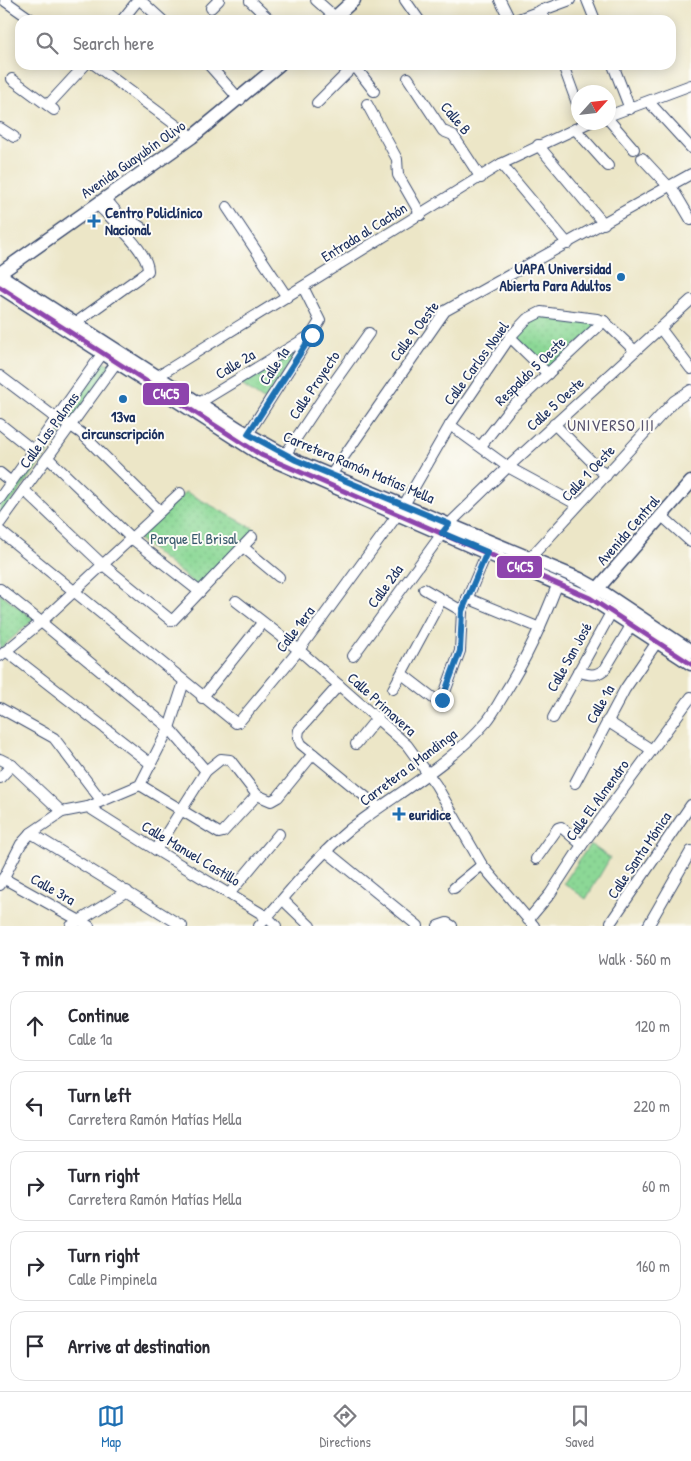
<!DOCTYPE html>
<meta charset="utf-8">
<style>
:root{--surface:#fff;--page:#f7f7f7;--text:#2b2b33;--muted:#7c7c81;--line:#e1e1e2;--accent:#1f6fb2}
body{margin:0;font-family:"Patrick Hand",sans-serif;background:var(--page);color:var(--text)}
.compass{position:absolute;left:571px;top:85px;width:45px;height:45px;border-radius:50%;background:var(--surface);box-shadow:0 2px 12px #0003;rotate:63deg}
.stop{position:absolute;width:15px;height:15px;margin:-11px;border:4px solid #1f6fb2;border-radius:50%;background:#fff}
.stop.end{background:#1f6fb2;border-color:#fff;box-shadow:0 1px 5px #0008}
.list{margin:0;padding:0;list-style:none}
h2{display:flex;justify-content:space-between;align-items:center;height:65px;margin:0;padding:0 20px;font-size:21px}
h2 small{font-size:16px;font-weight:400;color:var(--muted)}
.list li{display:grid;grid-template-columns:32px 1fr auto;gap:15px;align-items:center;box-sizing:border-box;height:70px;margin:0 10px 10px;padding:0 10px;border:1px solid var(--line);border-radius:15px}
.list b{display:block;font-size:19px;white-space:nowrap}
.list p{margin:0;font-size:16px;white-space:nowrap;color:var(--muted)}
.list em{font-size:16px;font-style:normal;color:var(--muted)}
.icon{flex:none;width:28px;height:28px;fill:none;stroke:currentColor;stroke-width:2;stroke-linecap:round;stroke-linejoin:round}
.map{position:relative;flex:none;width:691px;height:926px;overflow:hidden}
.search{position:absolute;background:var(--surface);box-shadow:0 2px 12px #0003;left:15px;right:15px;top:15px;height:55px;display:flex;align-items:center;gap:12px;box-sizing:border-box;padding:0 18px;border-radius:15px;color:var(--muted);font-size:19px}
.sheet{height:465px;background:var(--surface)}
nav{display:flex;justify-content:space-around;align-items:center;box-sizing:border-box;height:70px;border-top:1px solid var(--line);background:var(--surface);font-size:14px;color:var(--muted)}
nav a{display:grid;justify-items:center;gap:2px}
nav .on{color:var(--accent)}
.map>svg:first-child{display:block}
.park{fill:url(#park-dots);stroke:#54847a}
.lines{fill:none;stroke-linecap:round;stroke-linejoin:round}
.minor-casing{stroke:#3a4a6e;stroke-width:12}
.major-casing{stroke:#3a4a6e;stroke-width:15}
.minor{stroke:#fff;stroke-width:10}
.major{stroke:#fff;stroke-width:12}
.bus-1-casing{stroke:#fdfcf7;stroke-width:9}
.bus-1{stroke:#8e44ad;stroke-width:5}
.route{stroke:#1f6fb2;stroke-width:6}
.poi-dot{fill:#1f6fb2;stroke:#fdfcf7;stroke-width:2}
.labels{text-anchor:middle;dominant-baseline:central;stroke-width:4;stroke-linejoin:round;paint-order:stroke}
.street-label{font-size:15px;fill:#1b2f5e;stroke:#fdfcf7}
.poi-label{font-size:15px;font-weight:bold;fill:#1b2f5e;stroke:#fdfcf7;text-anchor:start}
.park-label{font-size:15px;fill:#37596c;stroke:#fdfcf7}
.neighbourhood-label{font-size:16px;letter-spacing:1px;fill:#58546f;stroke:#fdfcf7}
.line-badge{stroke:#fdfcf7;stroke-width:2}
.badge-label{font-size:14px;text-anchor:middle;font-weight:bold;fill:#fff}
</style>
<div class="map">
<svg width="691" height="926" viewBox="0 0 691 926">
<defs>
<pattern id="park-dots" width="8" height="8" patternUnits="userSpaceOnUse" patternTransform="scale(1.25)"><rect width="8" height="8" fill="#8cd896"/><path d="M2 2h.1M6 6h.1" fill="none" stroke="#78ba84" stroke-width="1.8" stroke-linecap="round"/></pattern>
</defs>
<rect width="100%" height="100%" fill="#fdfcf7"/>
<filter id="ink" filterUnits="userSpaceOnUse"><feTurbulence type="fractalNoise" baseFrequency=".02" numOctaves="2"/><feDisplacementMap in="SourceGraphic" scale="10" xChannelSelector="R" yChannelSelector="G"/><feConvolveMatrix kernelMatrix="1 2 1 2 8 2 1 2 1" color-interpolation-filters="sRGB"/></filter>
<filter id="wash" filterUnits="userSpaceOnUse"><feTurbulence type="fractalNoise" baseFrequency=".0096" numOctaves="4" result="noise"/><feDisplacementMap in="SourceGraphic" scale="20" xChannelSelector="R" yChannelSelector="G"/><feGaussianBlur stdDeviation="1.12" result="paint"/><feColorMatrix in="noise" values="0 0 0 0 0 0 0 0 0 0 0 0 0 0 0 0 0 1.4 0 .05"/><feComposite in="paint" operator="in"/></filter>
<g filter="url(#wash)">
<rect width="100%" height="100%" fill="#ece6c7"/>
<!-- park -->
<g class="park">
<path d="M534 315 600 323 549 369 514 336Z"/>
<path d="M304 343 265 401 240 384Z"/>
<path d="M103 361 111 365 0 518V503Z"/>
<path d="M186 492 255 529 201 589 136 537Z"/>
<path d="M0 593 34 619 0 649Z"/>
<path d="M590 844 610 858 586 899 564 883Z"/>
</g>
</g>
<g filter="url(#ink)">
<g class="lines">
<defs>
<g id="minor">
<path d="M140 0 162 20"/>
<path d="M316 0 335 17"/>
<path d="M405 0 419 20"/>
<path d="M500 0 510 20"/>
<path d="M587 0 595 20"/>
<path d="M5 1 32 20"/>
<path d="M250 1 270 20"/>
<path d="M211 8 219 0"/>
<path d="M541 10 545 20"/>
<path d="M122 20 138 0"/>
<path d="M516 20 570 0"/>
<path d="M95 65 192 137"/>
<path d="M209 65 240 100"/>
<path d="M354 65 374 91"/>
<path d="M563 65 578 106"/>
<path d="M613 65 630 109"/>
<path d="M408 78 443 131 453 135 481 178"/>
<path d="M12 79 54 110"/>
<path d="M649 102 691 148"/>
<path d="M317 103 355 65"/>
<path d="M367 104 397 159 398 175 421 215"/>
<path d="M48 105 85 65"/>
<path d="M608 116 691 85"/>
<path d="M608 119 634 149"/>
<path d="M0 128 14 137"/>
<path d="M575 129 608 166"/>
<path d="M538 145 604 224"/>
<path d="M642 158 669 187"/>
<path d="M501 164 568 244"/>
<path d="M671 186 691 220"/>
<path d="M105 198 124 221H132L142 228"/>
<path d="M227 207 287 297"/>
<path d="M74 324 148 271C149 252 111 219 97 204"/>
<path d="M660 328 691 369"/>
<path d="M510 337 548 374"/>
<path d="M0 376 57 419 71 426 81 433 160 511"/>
<path d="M155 381 158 376 501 164 590 122"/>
<path d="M199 403 309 336"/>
<path d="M0 424 34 451"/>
<path d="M554 424 606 476"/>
<path d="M450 425 508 467 578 505"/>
<path d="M248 434 320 321 303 287"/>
<path d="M481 446 509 410 604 321"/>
<path d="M285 455 325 395 369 333"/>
<path d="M48 458 130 537 200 592"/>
<path d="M0 473 11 482"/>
<path d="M331 475 445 311 691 174"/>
<path d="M24 490 102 564 172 621 252 537"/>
<path d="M180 493 41 622 169 728 206 771"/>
<path d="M0 498 107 347"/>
<path d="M404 505 450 425 510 337 527 319 541 312 597 319 604 321 635 351"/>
<path d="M662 516 691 542"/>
<path d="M0 523 121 356"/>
<path d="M0 531 236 723 239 722 299 650 398 514"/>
<path d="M243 547 279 577"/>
<path d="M530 558 674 401 691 390"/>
<path d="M0 589 41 622 0 656"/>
<path d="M424 589 462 611"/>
<path d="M467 598 540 628"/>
<path d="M236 601 299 650 407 745 436 785 482 865 534 926"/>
<path d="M6 651 151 764"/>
<path d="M353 656 449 524 508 467 691 300"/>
<path d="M578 671C589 675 595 677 605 669L632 624"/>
<path d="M402 674 437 701 442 700 460 651 462 611 487 552"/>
<path d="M339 685 299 730 298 737 301 744 378 807"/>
<path d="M393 689 441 600"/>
<path d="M202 698 262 623"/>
<path d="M0 708 54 738 101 800"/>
<path d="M553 718 612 611"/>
<path d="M607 721 652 750"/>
<path d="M356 744 378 717"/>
<path d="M0 759 12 765 62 812"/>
<path d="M0 778 12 765"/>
<path d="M575 783 625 689 657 642"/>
<path d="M140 785 219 833 223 832 257 795"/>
<path d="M88 807 156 850 267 917 276 926"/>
<path d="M31 833 182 926"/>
<path d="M156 850 206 771 221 759 230 760 257 795 271 801 278 797 313 754"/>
<path d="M326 851 418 926"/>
<path d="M536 859 558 828 561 827 582 845"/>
<path d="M3 878 89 926"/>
<path d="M0 885 21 844 31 833 62 812 88 807 140 785 169 728 184 682"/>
<path d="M454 888 482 865"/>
<path d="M229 894 279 834"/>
<path d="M283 900 310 926"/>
<path d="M528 920 550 894 582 845 691 697"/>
<path d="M611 922 691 805"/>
<path d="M71 926 127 891"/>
<path d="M259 926C288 894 316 857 350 829 395 794 449 766 487 721 493 714 498 704 503 696 527 658 542 624 558 583"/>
<path d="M438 926 447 923 452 926"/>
<path d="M648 926 691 851"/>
</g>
<g id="major">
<path d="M332 20 354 0"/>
<path d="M0 273 192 137 279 65"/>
<path d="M0 275 239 429 296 461 580 579 598 589 691 651"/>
<path d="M0 287 261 455 590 598 691 664"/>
<path d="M593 594 691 482"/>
</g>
</defs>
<!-- minor casing -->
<use href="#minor" class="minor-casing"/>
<!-- major casing -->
<use href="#major" class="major-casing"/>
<!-- minor -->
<use href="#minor" class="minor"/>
<!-- major -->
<use href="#major" class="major"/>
<defs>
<path id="bus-1" d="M0 287 261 455 590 598 691 664"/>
</defs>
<!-- bus-1 casing -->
<use href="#bus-1" class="bus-1-casing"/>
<!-- bus-1 -->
<use href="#bus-1" class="bus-1"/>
</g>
</g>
<g class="lines" filter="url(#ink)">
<!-- route -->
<path class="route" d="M312 335 248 434 296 460 449 524 442 533 487 552 462 611 460 651 442 700"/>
</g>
<!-- markers -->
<g class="poi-dot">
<path d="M91.5 213.5h5v5h5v5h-5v5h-5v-5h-5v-5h5z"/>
<circle cx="621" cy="277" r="5"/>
<circle cx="123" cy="399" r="5"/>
<path d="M396.5 806.5h5v5h5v5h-5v5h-5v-5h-5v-5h5z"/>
</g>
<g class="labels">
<!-- street labels -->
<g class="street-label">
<text transform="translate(456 118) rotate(50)">Calle B</text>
<text transform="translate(133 159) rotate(-35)">Avenida Guayubín Olivo</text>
<text transform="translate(364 232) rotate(-32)">Entrada al Cachón</text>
<text transform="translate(414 331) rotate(-53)">Calle 9 Oeste</text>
<text transform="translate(476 363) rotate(-54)">Calle Carlos Nouel</text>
<text transform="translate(235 364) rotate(-31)">Calle 2a</text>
<text transform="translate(274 366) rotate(-57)">Calle 1a</text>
<text transform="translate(530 371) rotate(-44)">Respaldo 5 Oeste</text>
<text transform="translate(314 385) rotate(-56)">Calle Proyecto</text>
<text transform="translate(555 404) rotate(-42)">Calle 5 Oeste</text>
<text transform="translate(49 430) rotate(-54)">Calle Las Palmas</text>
<text transform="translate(359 467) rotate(23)">Carretera Ramón Matías Mella</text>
<text transform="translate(588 473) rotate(-47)">Calle 1 Oeste</text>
<text transform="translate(628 530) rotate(-49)">Avenida Central</text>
<text transform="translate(385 586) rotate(-54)">Calle 2da</text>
<text transform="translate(295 629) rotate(-53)">Calle 1era</text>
<text transform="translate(569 657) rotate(-61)">Calle San José</text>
<text transform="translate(382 704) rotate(42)">Calle Primavera</text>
<text transform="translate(600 704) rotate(-61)">Calle 1a</text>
<text transform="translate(408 767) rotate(-37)">Carretera a Mandinga</text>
<text transform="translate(597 800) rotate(-54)">Calle El Almendro</text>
<text transform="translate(191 853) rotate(31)">Calle Manuel Castillo</text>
<text transform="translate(639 855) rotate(-56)">Calle Santa Mónica</text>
<text transform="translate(53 889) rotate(29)">Calle 3ra</text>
</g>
<!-- poi labels -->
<g class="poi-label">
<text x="105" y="212">Centro Policlínico<tspan x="105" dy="17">Nacional</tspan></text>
<text x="611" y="268" text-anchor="end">UAPA Universidad<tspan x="611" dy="17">Abierta Para Adultos</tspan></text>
<text x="123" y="416" text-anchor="middle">13va<tspan x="123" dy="17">circunscripción</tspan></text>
<text x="409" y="814">euridice</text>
</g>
<!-- park labels -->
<g class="park-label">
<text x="194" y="538">Parque El Brisal</text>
</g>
<!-- neighbourhood labels -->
<g class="neighbourhood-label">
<text x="611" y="425">UNIVERSO III</text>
</g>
</g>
<g class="line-badge">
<rect x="142" y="382" width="48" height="24" rx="5" fill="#8e44ad"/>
<rect x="496" y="555" width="47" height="24" rx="5" fill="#8e44ad"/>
</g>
<g class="badge-label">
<text x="166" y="399">C4C5</text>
<text x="520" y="572">C4C5</text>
</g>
</svg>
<svg class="compass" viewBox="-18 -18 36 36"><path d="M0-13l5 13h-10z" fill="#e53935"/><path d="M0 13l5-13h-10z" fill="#7c7c81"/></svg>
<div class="stop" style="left:312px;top:335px"></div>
<div class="stop end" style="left:442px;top:700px"></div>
<div class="search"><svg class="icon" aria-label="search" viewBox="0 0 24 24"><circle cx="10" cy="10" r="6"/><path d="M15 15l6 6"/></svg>Search here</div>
</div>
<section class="sheet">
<h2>7 min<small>Walk · 560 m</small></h2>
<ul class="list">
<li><svg class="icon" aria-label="ahead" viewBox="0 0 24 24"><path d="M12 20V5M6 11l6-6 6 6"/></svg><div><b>Continue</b><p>Calle 1a</p></div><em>120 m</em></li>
<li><svg class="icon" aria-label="left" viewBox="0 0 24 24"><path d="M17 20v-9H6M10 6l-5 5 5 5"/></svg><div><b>Turn left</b><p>Carretera Ramón Matías Mella</p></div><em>220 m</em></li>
<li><svg class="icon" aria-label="right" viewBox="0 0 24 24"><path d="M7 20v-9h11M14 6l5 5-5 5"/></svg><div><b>Turn right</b><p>Carretera Ramón Matías Mella</p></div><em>60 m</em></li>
<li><svg class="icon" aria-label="right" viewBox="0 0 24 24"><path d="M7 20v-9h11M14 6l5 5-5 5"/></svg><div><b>Turn right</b><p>Calle Pimpinela</p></div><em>160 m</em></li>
<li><svg class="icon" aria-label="arrive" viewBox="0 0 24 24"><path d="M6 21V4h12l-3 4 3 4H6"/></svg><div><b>Arrive at destination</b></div></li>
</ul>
</section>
<nav>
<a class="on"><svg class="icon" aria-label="map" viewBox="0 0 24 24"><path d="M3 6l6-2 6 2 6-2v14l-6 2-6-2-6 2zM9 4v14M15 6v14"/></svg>Map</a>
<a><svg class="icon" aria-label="directions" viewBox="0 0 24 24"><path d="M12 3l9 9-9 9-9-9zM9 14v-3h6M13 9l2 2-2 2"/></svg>Directions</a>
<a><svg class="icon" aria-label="saved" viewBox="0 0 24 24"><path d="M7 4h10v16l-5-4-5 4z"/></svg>Saved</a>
</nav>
